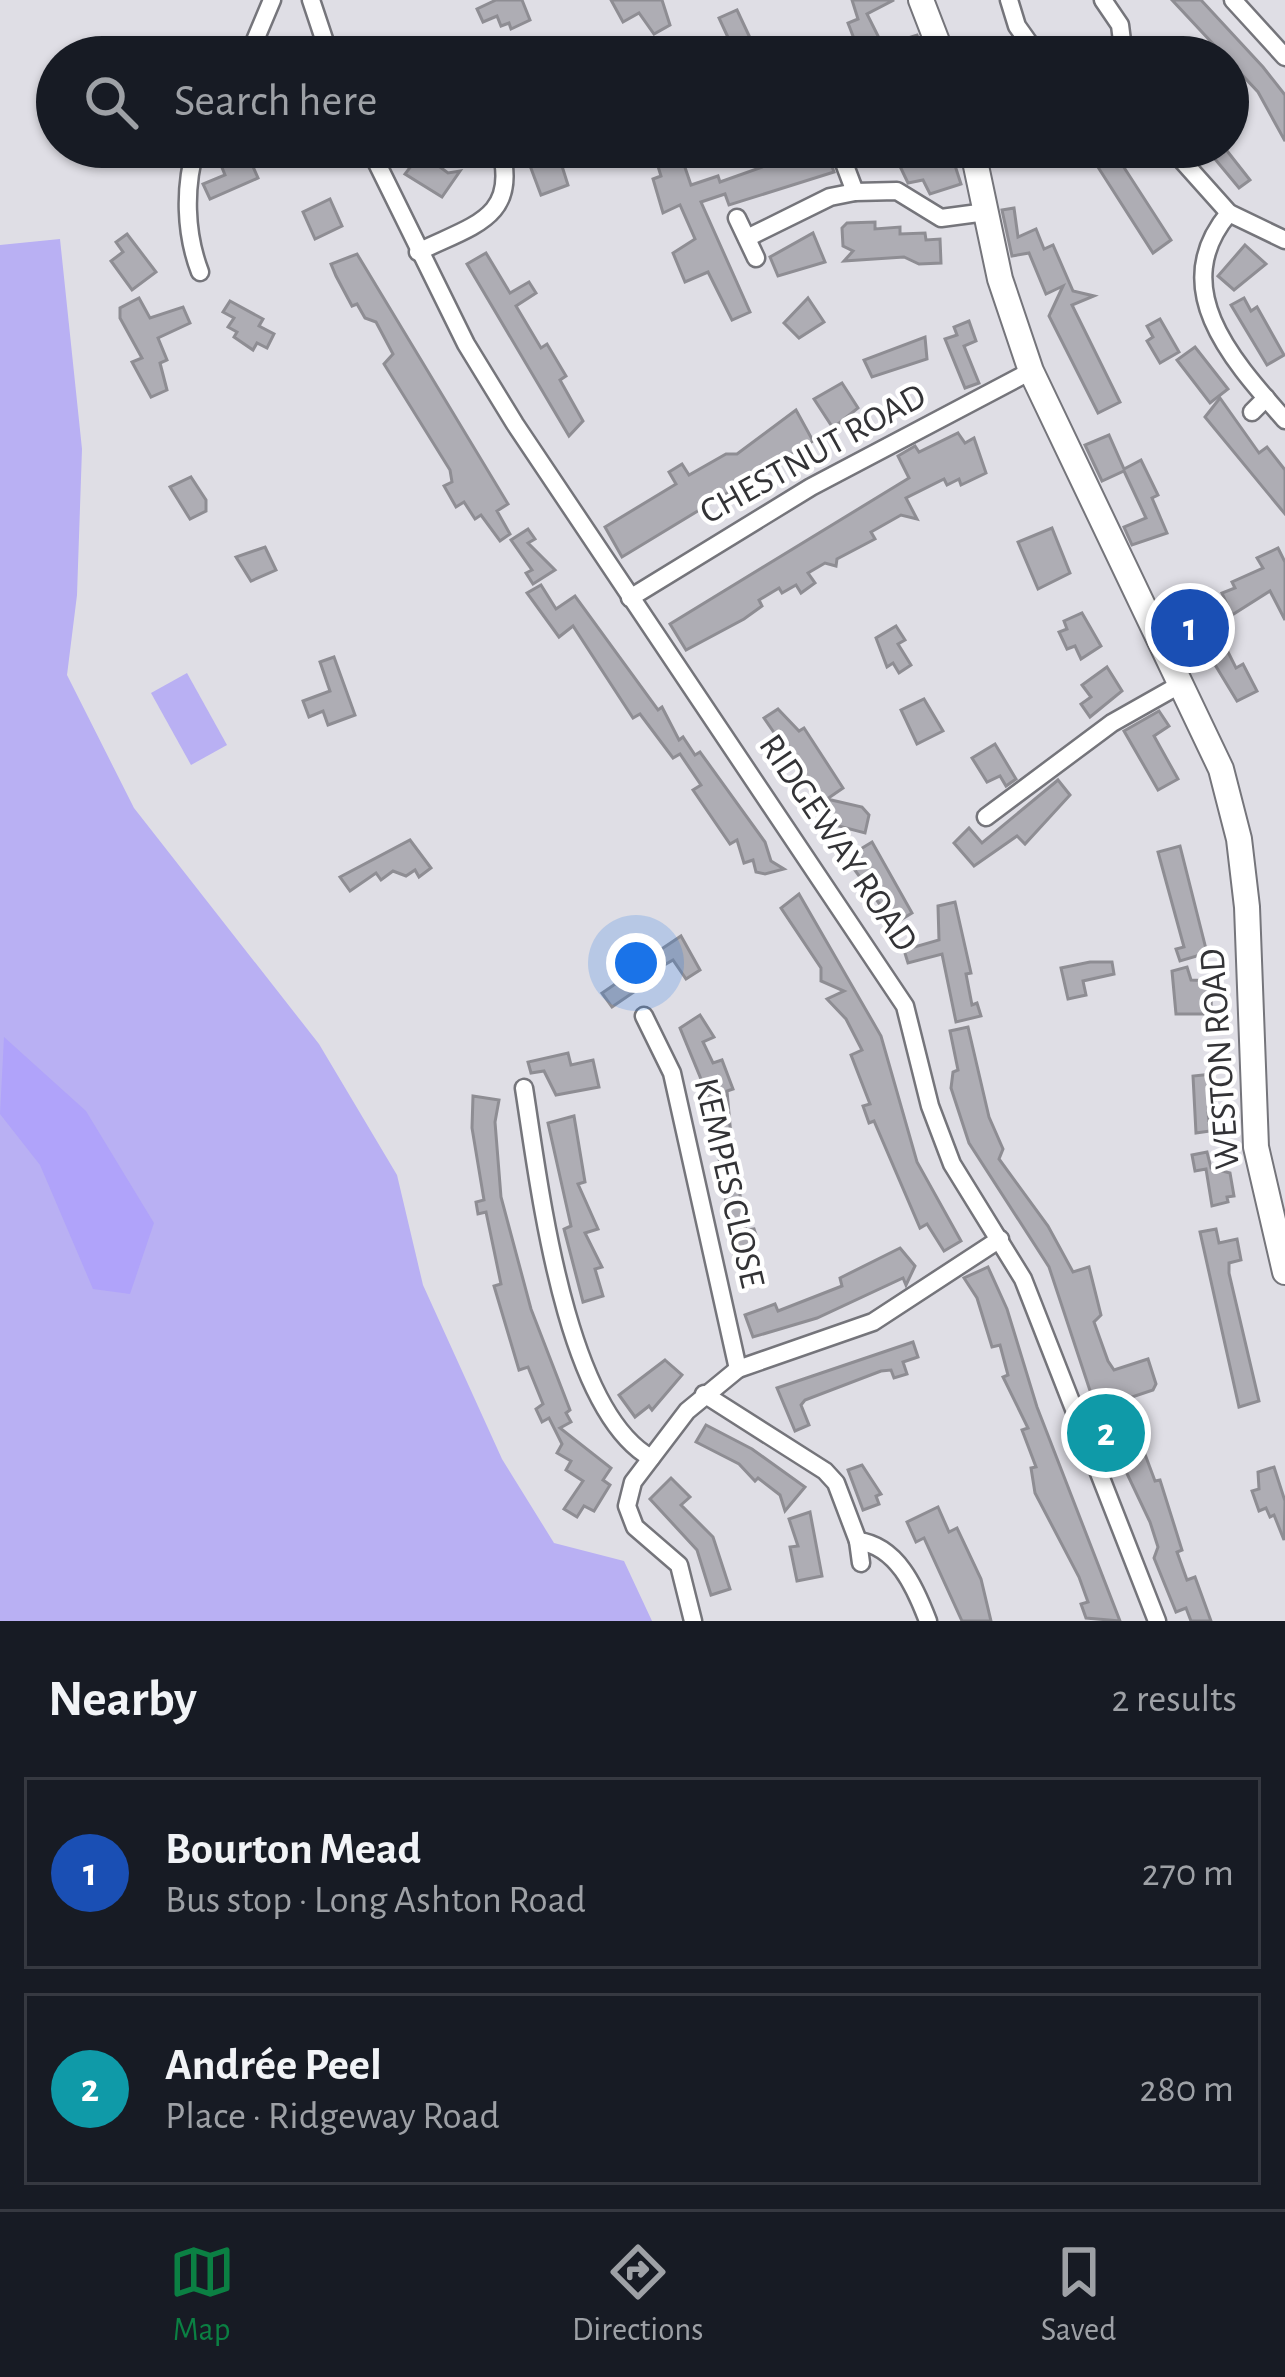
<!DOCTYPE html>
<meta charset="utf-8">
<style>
:root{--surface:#171b24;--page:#242831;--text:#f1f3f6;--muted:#9ea1a6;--line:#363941;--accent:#0b8043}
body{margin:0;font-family:"Alegreya Sans",sans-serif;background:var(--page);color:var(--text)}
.you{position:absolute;left:636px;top:963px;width:42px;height:42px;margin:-30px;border:9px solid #fff;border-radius:50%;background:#1a73e8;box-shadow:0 0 0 18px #1a73e833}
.badge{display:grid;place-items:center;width:78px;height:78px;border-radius:50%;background:var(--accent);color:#fff;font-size:39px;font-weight:700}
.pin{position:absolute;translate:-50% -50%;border:6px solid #fff;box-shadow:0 3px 12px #0006}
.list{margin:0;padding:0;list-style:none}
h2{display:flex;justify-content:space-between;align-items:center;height:156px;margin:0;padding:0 48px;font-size:51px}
h2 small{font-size:39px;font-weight:400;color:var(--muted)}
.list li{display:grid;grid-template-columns:78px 1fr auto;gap:36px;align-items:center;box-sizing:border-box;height:192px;margin:0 24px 24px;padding:0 24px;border:3px solid var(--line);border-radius:0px}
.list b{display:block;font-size:45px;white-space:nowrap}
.list p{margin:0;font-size:39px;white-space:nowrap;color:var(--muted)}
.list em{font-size:39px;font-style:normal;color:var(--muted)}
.icon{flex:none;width:66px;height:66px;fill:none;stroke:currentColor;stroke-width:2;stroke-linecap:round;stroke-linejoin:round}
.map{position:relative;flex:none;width:1285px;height:1621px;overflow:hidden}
.search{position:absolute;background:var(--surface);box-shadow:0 3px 9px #0004;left:36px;right:36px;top:36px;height:132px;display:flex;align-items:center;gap:30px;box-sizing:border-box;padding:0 42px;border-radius:66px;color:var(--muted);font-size:45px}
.sheet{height:588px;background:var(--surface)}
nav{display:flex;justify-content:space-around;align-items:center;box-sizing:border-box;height:168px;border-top:3px solid var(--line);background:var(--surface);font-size:33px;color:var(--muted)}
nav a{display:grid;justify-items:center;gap:6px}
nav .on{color:var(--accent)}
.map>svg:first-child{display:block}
.green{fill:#b9b0f3}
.forest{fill:#b0a3fa}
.building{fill:#aeadb4;stroke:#8e8d93;stroke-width:3}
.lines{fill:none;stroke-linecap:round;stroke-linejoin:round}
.street-casing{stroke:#75757b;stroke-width:21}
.secondary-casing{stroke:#75757b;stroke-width:28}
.street{stroke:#fff;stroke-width:16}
.secondary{stroke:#fff;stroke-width:24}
.labels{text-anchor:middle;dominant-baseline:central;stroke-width:9;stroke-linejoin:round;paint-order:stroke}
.street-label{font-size:36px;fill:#333336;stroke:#fff}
</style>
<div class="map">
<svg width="1285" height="1621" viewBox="0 0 1285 1621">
<rect width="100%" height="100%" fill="#dfdee5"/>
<!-- green -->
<g class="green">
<path d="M60 239 82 449 77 595 67 675 134 808 319 1044 397 1175 423 1285 502 1459 554 1543 624 1561 652 1621H0V245Z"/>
<path d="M187 673 227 745 191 765 151 693Z"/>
</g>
<!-- forest -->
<path class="forest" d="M4 1037 86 1111 154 1223 130 1294 93 1289 40 1165 0 1114Z"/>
<!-- building -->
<g class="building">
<path d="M496 0H522L530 20 511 29 509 23 501 26 497 16 483 22 477 9Z"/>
<path d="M611 0H662L670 25 654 34 639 13 623 22Z"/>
<path d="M852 0H894L867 14 883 46 917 35 925 57H844L858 49 848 23 858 19Z"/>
<path d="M1172 0H1201L1263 67 1285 95V141L1258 92Z"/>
<path d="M737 10 759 57H737L719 18Z"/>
<path d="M523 147H556L568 185 541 195Z"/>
<path d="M652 147H678L691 185 718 176 720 182 776 162 770 147H825L834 172 729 205 725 194 701 202 750 312 732 320 708 272 685 282 673 253 695 239 680 205 663 213 653 179 661 176Z"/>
<path d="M923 147H949L961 184 930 194 923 180 908 183 896 158Z"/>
<path d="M1205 147H1224L1250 180 1239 188Z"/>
<path d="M1114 152 1171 240 1153 253 1096 164Z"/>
<path d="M247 153 258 178 210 199 203 184 225 175 221 165Z"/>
<path d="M421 153 448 173 460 171 442 197 405 174Z"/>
<path d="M330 199 342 226 315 239 303 212Z"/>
<path d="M1014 208 1018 237 1036 229 1044 249 1053 245 1073 291 1094 296 1072 305 1120 402 1098 413 1049 316 1063 286 1046 294 1029 253 1012 256 1002 210Z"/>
<path d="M875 222V229L900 227V234L925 233 926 240 940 239 941 263 919 264 904 257 844 261 853 251 843 246 842 228 847 223Z"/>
<path d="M813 233 825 262 778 276 770 257Z"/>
<path d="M127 234 156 272 132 290 111 261 123 252 116 242Z"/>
<path d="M1245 245 1266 264 1234 290 1218 276Z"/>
<path d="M486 253 510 293 529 282 536 293 516 306 541 348 547 344 566 376 560 380 583 421 569 436 467 264Z"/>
<path d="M357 254 508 504 497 511 510 534 500 541 481 515 475 519 464 502 456 507 444 486 452 482 450 470 384 364 393 354 376 322 365 318 357 304 352 306 336 276 331 264Z"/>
<path d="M139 298 150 318 183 307 190 323 158 338 167 360 160 363 167 390 151 397 132 362 142 358 120 318V308Z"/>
<path d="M808 298 824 322 799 338 784 323Z"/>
<path d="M1244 298 1251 311 1257 307 1284 355 1267 365 1231 305Z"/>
<path d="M230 301 263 319 259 326 274 334 267 348 257 343 253 350 234 337 237 332 228 327 234 318 223 312Z"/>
<path d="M1160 319 1179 352 1160 363 1147 341 1153 337 1147 326Z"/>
<path d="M969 321 976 341 964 346 979 383 965 388 945 339 957 335 954 327Z"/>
<path d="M925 337 927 359 872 377 864 360Z"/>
<path d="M1195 347 1228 389 1210 403 1177 360Z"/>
<path d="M842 383 858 408 833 428 814 399Z"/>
<path d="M1220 398 1259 453 1267 447 1285 470V514L1205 417Z"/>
<path d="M796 410 813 441 622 557 605 527 676 484 669 472 682 464 689 475 726 454H737Z"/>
<path d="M958 433 965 443 974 438 986 473 961 485 959 479 947 485 944 479 906 498 917 519 901 515 871 532 875 539 837 559 836 566 825 563 808 573 815 583 801 593 796 585 782 593 779 588 759 600 762 606 744 619 686 650 670 624 909 478 898 456 915 446 919 452Z"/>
<path d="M1109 435 1124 469 1141 460 1158 495 1152 498 1167 533 1132 545 1124 527 1146 518 1124 471 1102 481 1085 445Z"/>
<path d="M191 477 206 500V511L190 519 170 487Z"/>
<path d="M1052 528 1070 573 1038 589 1018 542Z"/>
<path d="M528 529 535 539 528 543 555 570 533 584 526 573 532 570 511 540Z"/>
<path d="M265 547 276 570 251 581 236 557Z"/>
<path d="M1278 548 1285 562V620L1270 591 1232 615 1222 593 1235 588 1232 582 1263 568 1257 558Z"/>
<path d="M541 585 556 609 575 596 658 710 662 707 679 740 683 737 695 755 700 752 765 842 771 861 784 869 765 874 756 872 753 860 744 863 737 840 730 844 693 790 701 785 680 754 673 758 640 714 633 718 573 626 559 637 527 593Z"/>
<path d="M1082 613 1101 646 1081 659 1075 646 1067 649 1059 632 1067 629 1064 621Z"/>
<path d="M896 626 905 640 898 644 911 665 899 673 893 663 887 667 876 638Z"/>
<path d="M1215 626 1236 668 1243 664 1257 691 1237 701 1197 635Z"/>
<path d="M334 657 355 715 328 725 323 711 309 717 303 701 330 691 320 662Z"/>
<path d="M1107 667 1122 691 1090 717 1081 704 1091 697 1082 685Z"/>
<path d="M924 699 943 731 917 744 901 710Z"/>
<path d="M778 709 799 731 804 728 843 788 827 799 862 807 869 815 865 833 827 823 822 815 828 811 764 718Z"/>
<path d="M1159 711 1169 726 1154 736 1178 779 1158 790 1124 731Z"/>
<path d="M995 744 1016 779 1006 786 1000 776 987 782 972 758Z"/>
<path d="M1058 780 1070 795 1025 844 1017 836 974 866 954 843 969 828 982 843Z"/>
<path d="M410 840 431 868 419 877 415 870 406 876 393 871 381 880 376 873 350 891 340 877Z"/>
<path d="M872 842 912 913 894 924 846 858Z"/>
<path d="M1180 846 1207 953 1180 961 1176 949 1184 947 1158 852Z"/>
<path d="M799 894 881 1036 917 1162 961 1241 944 1251 927 1224 920 1228 874 1121 869 1123 863 1106 870 1104 851 1055 862 1050 846 1019 827 999 844 991 821 981V968L781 908Z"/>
<path d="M955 902 971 973 966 974 972 1005 977 1003 981 1016 956 1022 942 954 908 963 904 950 939 940 938 906Z"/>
<path d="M681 936 700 970 686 979 673 960 666 964 657 952Z"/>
<path d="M1090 962H1112L1114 974 1083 981 1086 995 1068 999 1061 968Z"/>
<path d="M640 967 647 983 612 1007 602 993Z"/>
<path d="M1187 967 1191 980 1212 981 1211 1009 1205 1014H1176L1172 971Z"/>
<path d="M700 1015 714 1037 703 1042 713 1063 722 1060 733 1089 727 1091 732 1148 746 1230 754 1229 757 1238 753 1263 736 1266 710 1101 680 1028Z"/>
<path d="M968 1027 989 1117 1003 1149 999 1159 1048 1226 1073 1272 1089 1267 1101 1315 1094 1322 1108 1361 1114 1370 1148 1359 1156 1384 1153 1390 1120 1401 1133 1444 1140 1441 1155 1481 1160 1480 1182 1550 1177 1552 1187 1580 1195 1577 1211 1621H1191L1186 1608 1176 1612 1154 1558 1158 1547 1150 1522 1122 1463 1115 1466 1049 1267 969 1143 951 1088 953 1072 958 1070 950 1031Z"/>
<path d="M568 1053 571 1065 593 1060 599 1087 556 1095 544 1071 531 1073 528 1062Z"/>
<path d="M1213 1074 1216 1111 1208 1112 1210 1131 1196 1133 1193 1076Z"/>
<path d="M473 1096 499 1100 495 1122 501 1197 531 1309 570 1410 566 1413 571 1422 560 1428 611 1468 603 1480 610 1485 594 1511 584 1506 577 1517 564 1509 583 1481 566 1470 571 1461 557 1453 562 1444 549 1418 542 1422 536 1409 543 1404 528 1367 519 1370 494 1286 501 1284 486 1212 478 1214 476 1202 484 1200 472 1128Z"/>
<path d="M574 1116 585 1182 578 1184 598 1229 585 1233 602 1267 595 1269 603 1296 583 1302 564 1229 571 1226 548 1123Z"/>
<path d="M1207 1152 1211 1168 1230 1173 1234 1196 1227 1197 1228 1202 1212 1206 1206 1169 1195 1171 1192 1155Z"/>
<path d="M1216 1229 1219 1243 1237 1239 1241 1260 1229 1263V1273L1259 1401 1239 1407 1200 1232Z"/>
<path d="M900 1248 915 1266 906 1285 903 1278 817 1318 753 1337 745 1315 775 1304 778 1311 842 1286 840 1278Z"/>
<path d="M988 1267 1007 1309 1037 1407 1120 1621 1086 1618 1081 1604 1088 1602 1079 1577 1035 1493 1031 1468 1036 1467 1022 1430 1028 1428 1003 1377 1008 1375 1000 1345 992 1347 977 1298 964 1278Z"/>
<path d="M913 1342 918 1357 903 1362 907 1374 894 1378 891 1370 881 1371 805 1400 801 1405 809 1425 795 1431 777 1388Z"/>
<path d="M665 1360 682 1375 652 1410 649 1406 635 1417 619 1395Z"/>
<path d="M706 1425 752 1449 805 1487 785 1511 780 1495 758 1478 755 1481 739 1464 696 1442Z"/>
<path d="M862 1465 881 1494 876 1496 879 1504 863 1510 848 1470Z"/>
<path d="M1274 1467 1285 1501 1284 1540 1274 1515 1270 1517 1266 1508 1259 1511 1252 1491 1259 1489 1258 1472Z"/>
<path d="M671 1478 690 1497 681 1505 713 1537 730 1589 711 1595 697 1550 650 1499Z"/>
<path d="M938 1507 949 1532 957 1528 981 1579 991 1621H962L924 1538 916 1542 907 1522Z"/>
<path d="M810 1512 822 1576 797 1581 790 1547 798 1546 789 1519Z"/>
</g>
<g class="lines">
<defs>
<g id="street">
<path d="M311 0 330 57"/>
<path d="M1009 0 1017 26 1039 57"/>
<path d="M1103 0 1120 25 1124 57"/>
<path d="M1233 0 1285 57"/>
<path d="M803 54 804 57"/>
<path d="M248 57 272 0"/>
<path d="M196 147C184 187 185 233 200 272"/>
<path d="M369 147 466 344 515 424 905 1006 930 1106 952 1164 1023 1279 1157 1621"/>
<path d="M704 147 707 153 721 147"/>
<path d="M838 147 855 192"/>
<path d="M1170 147 1229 213 1285 240"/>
<path d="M1229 213C1166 288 1232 360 1285 420"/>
<path d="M737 218 756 258"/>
<path d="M747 238 830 197 855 192 897 191 941 218 986 212"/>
<path d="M418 252C473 225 520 218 500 147"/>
<path d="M1252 412 1266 398"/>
<path d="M630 598 811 487 1031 371"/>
<path d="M986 817 1112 723 1181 684"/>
<path d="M644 1016 672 1073 738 1369"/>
<path d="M524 1088C539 1182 564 1409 651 1458"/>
<path d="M704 1394 825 1471 836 1483 858 1541"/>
<path d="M861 1563 858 1541C897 1546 915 1587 928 1621"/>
<path d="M693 1621 679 1565 635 1527 627 1506 633 1482 687 1411 738 1369 873 1322 1000 1239"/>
</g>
<g id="secondary">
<path d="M921 0 943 57"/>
<path d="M972 147 1000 279 1031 371 1221 769 1239 839 1247 907 1256 1147 1285 1272"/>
</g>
</defs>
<!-- street casing -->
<use href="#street" class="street-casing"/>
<!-- secondary casing -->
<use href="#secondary" class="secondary-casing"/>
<!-- street -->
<use href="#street" class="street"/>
<!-- secondary -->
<use href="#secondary" class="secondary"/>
</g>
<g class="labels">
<!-- street labels -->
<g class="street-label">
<text transform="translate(813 454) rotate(-29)">CHESTNUT ROAD</text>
<text transform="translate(838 843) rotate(56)">RIDGEWAY ROAD</text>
<text transform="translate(1220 1059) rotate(-94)">WESTON ROAD</text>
<text transform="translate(729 1183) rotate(77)">KEMPES CLOSE</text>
</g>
</g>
</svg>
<div class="you"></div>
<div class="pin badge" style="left:1190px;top:628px;background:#1a4fb4">1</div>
<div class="pin badge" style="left:1106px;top:1433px;background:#0f9aa8">2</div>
<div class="search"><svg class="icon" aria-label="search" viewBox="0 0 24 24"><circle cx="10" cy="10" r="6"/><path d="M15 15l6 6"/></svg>Search here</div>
</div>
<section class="sheet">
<h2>Nearby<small>2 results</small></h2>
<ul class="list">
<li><span class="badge" style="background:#1a4fb4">1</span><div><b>Bourton Mead</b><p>Bus stop · Long Ashton Road</p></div><em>270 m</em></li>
<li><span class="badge" style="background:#0f9aa8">2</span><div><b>Andrée Peel</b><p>Place · Ridgeway Road</p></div><em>280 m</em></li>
</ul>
</section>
<nav>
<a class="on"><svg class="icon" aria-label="map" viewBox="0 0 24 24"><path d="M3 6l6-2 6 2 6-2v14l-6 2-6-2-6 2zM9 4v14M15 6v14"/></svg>Map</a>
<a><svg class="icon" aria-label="directions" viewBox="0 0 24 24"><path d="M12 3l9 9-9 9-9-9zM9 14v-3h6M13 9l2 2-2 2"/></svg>Directions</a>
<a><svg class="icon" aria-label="saved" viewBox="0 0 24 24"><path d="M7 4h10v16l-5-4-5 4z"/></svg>Saved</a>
</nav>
